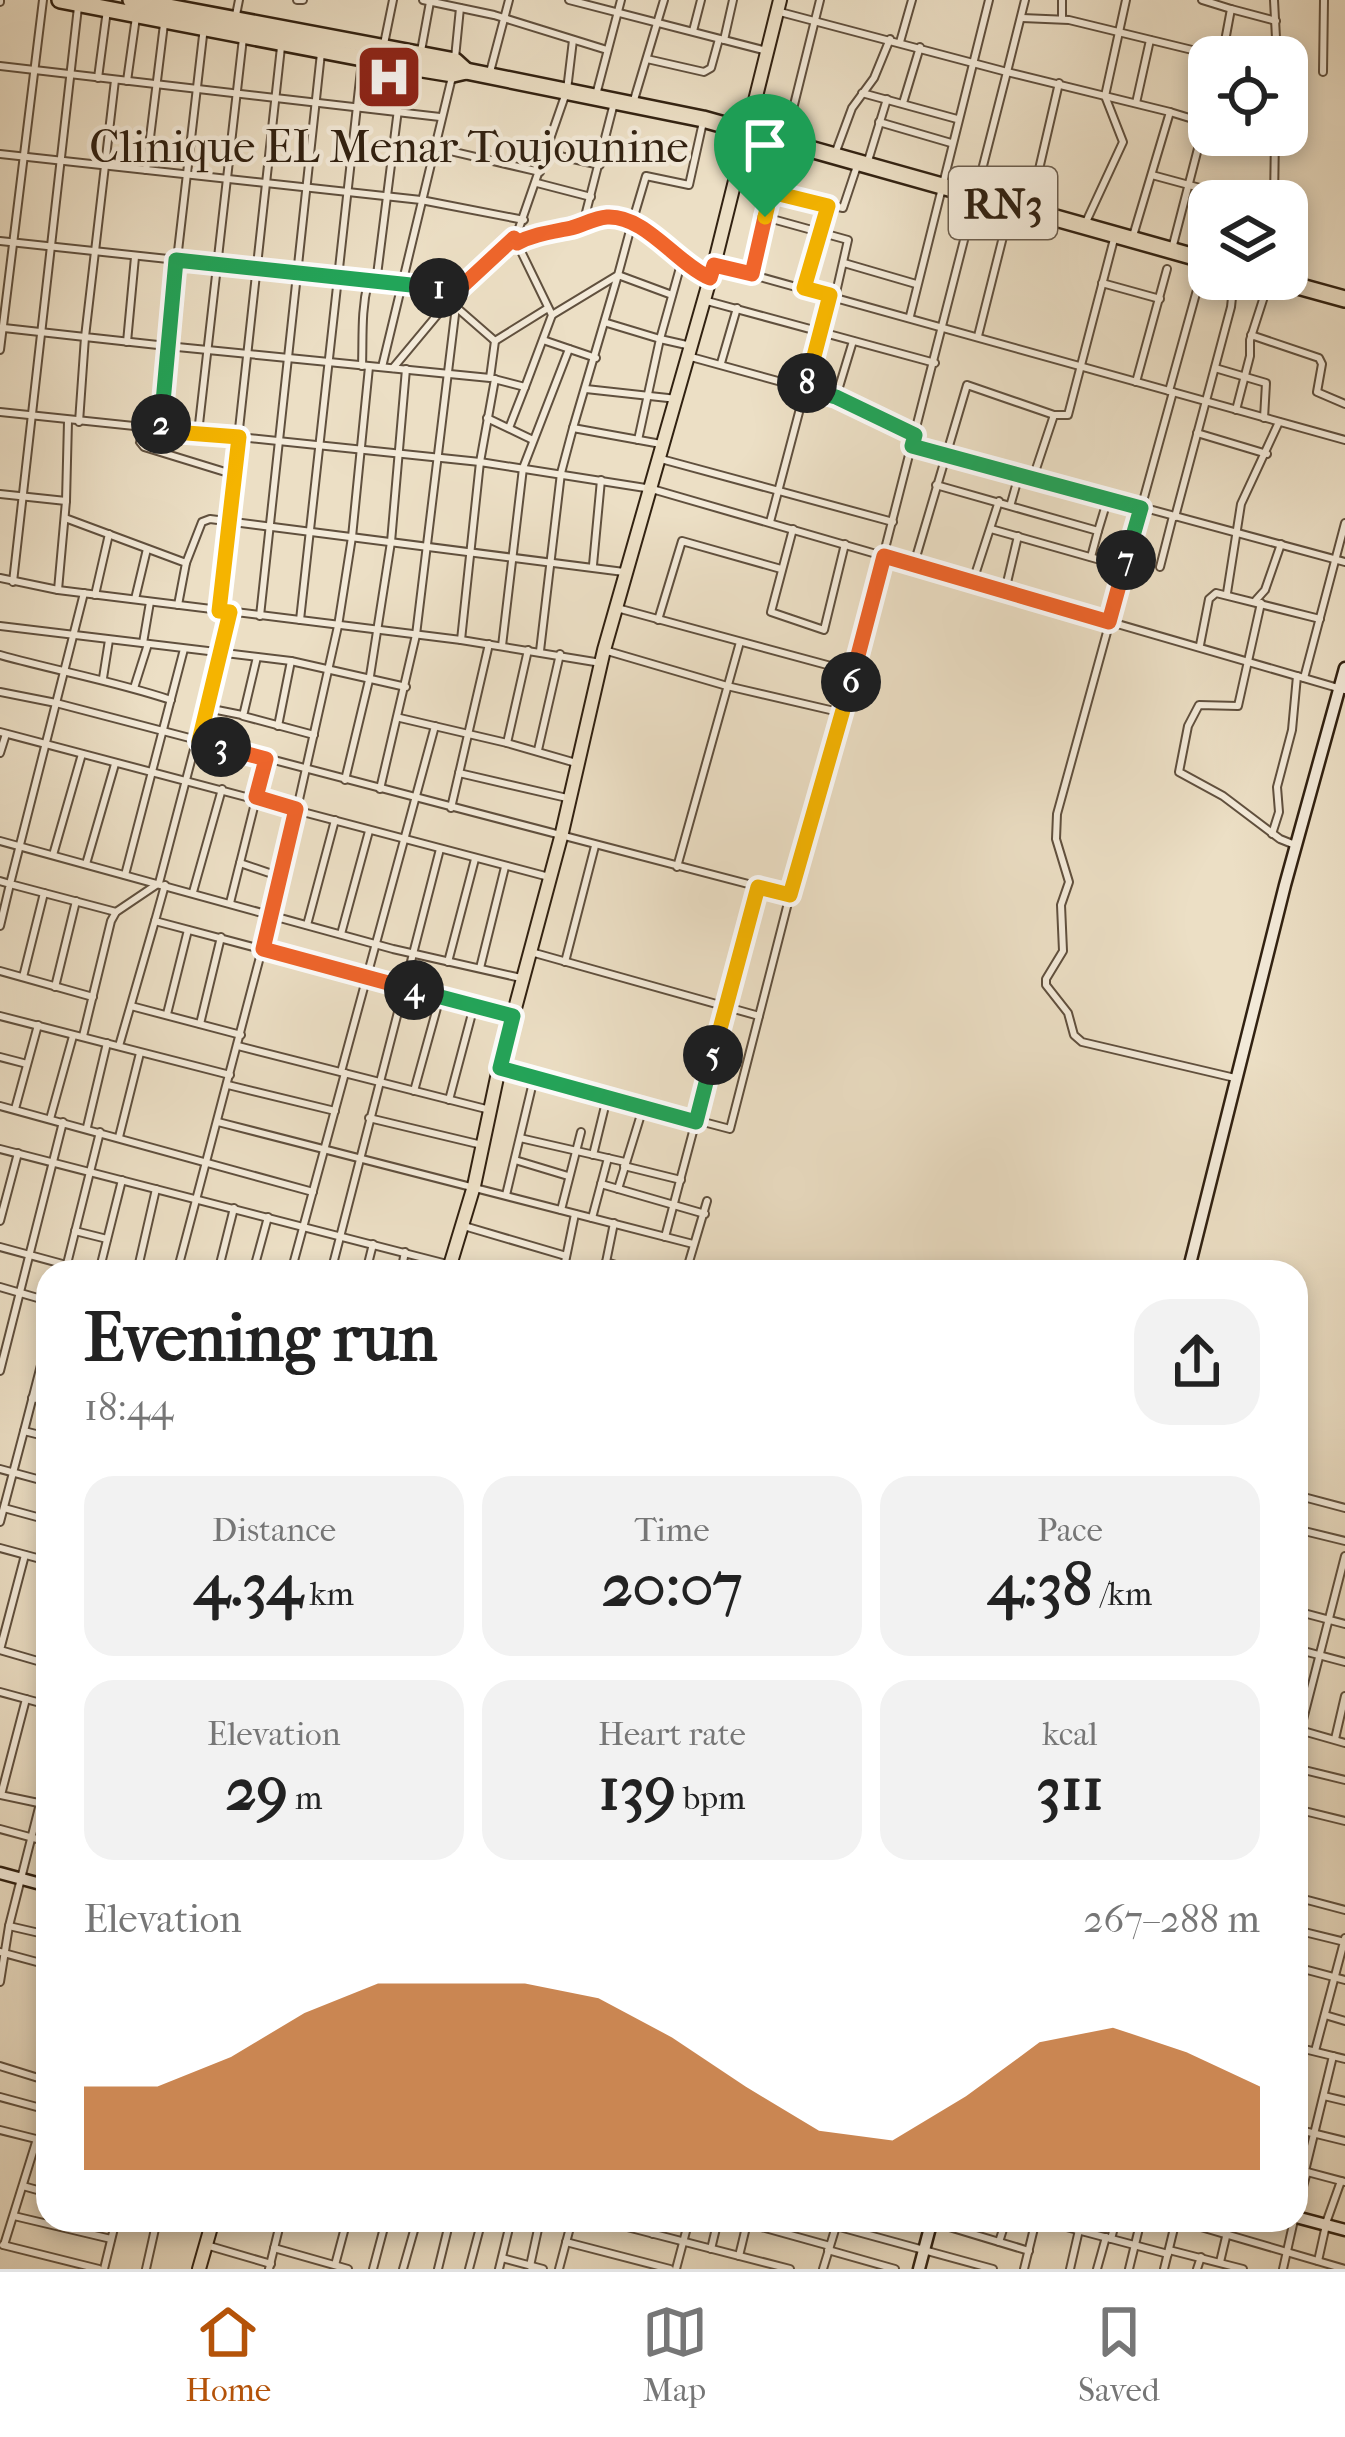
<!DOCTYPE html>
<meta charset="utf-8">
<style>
body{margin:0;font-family:"IM FELL French Canon",serif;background:#f2f2f2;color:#222;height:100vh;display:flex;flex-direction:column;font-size:45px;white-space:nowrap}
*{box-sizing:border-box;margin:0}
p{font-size:39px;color:#767676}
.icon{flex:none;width:66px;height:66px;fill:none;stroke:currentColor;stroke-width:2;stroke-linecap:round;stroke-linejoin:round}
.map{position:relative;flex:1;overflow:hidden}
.details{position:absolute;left:36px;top:1260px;width:1272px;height:972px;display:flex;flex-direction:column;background:#fff;border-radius:36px;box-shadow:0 6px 18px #0003}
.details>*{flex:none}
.fabs{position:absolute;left:1188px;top:36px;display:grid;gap:24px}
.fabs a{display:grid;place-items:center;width:120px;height:120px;border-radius:24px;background:#fff;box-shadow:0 6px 18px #0003;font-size:60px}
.pin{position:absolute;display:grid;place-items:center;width:102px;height:102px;color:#fff;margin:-123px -51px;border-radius:50% 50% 50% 0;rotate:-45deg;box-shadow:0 0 12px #0007}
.pin .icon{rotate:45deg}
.km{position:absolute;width:60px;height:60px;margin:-30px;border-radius:50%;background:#222;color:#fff;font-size:33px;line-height:60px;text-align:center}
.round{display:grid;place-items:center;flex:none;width:126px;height:126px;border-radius:36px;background:#f2f2f2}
.headline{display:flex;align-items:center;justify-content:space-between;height:204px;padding:0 48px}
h1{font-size:66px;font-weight:800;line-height:90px}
.metrics{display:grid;grid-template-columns:repeat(3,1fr);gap:18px;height:204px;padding:12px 48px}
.metrics div{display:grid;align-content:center;border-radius:30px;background:#f2f2f2;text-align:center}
.metrics b{font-size:60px;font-weight:800}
.metrics small{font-size:33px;font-weight:400}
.metrics p{font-size:33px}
.chart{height:336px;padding:24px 48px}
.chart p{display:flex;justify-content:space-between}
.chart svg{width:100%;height:216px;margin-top:12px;fill:#b45309;opacity:.7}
.tabs{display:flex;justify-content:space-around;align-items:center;height:168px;border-top:3px solid #e0e0e0;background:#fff;font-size:33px;color:#767676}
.tabs a{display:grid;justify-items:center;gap:6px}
.tabs .on{color:#b45309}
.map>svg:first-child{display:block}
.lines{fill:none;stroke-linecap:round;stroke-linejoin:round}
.street-casing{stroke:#60503e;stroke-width:10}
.secondary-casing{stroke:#312111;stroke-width:15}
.primary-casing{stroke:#312111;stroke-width:16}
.highway-casing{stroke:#312111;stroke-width:20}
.street{stroke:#f3ead9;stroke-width:6}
.secondary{stroke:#f3ead9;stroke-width:10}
.primary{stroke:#ecdfc5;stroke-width:12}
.highway{stroke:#ecdfc5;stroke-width:15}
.split-1-casing{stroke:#fff;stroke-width:24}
.split-2-casing{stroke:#fff;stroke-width:24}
.split-3-casing{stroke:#fff;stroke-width:24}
.split-4-casing{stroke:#fff;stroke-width:24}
.split-5-casing{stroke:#fff;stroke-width:24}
.split-6-casing{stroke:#fff;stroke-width:24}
.split-7-casing{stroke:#fff;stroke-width:24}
.split-8-casing{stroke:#fff;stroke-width:24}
.split-9-casing{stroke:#fff;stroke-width:24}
.split-1{stroke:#f0652b;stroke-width:15}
.split-2{stroke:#22a559;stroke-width:15}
.split-3{stroke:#f5b400;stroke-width:15}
.split-4{stroke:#f0652b;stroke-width:15}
.split-5{stroke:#22a559;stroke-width:15}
.split-6{stroke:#f5b400;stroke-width:15}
.split-7{stroke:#f0652b;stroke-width:15}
.split-8{stroke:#22a559;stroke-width:15}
.split-9{stroke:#f5b400;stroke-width:15}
.labels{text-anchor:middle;stroke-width:9;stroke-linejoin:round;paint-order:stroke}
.shield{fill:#f3ead9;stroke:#6b5d4d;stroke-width:3}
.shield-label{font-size:42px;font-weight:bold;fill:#312111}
.poi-label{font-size:45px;fill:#312111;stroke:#f3ead9}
</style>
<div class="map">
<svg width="1345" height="2269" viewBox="0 0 1345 2269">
<rect width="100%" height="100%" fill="#ecdfc5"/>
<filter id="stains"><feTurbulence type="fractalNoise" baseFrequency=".00167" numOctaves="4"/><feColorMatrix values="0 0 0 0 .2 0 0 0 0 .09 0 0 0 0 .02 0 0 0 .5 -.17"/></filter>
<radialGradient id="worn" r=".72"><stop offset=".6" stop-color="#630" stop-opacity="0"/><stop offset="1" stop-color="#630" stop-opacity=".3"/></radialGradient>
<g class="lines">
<defs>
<g id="street">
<path d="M297 0H303"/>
<path d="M423 0 494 15 607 50"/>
<path d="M569 0 767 51"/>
<path d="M1025 0 1007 72 1170 112 1133 236"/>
<path d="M1202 0 1231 9 1222 57"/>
<path d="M1274 0 1277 57"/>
<path d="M0 2V0"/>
<path d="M1231 9 1276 21"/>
<path d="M1022 18 1069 20 1221 57"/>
<path d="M1062 19V0"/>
<path d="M235 20 239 0"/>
<path d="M693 31 701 0"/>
<path d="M724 40 733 0"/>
<path d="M900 42 912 0"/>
<path d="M384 44 393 0"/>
<path d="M421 51 430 2"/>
<path d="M455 58 460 8"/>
<path d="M647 59 704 72 711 68 719 39"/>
<path d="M0 66 440 117"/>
<path d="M490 72 509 0"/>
<path d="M1323 72 1324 0"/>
<path d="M98 78 107 10"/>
<path d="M115 80 85 337 167 346 204 27"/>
<path d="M127 81 136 17"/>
<path d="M862 93 957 119"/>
<path d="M596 95 621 0"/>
<path d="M634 100 664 0"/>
<path d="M903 103 920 47"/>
<path d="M1136 103 1150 40"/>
<path d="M1170 112 1209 124"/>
<path d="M879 122 951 143"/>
<path d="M433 147 540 172"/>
<path d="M546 153 600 165"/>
<path d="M0 154 421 200 524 220"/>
<path d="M835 154 852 108 874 78 890 39"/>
<path d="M867 164 887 99"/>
<path d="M146 170 164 24"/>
<path d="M1152 175 1200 188 1274 191"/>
<path d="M537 183 591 197"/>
<path d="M771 192 843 208 857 166"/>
<path d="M1274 201 1275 135"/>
<path d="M1030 208 1059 83"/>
<path d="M765 217 848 240 835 297"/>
<path d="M1086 222 1123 142 1105 96 1126 0"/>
<path d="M583 224 614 103"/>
<path d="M0 241 458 290"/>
<path d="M517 243C541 229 606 212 632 223L646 176 689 185 703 122"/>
<path d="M1173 245 1209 106"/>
<path d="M844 263 916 284"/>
<path d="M717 265 1345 440"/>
<path d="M752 274 820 0"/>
<path d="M1294 282 1299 224"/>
<path d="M376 283 403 70"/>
<path d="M1102 283 1160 299"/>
<path d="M804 288 828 205"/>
<path d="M707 301 935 363"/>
<path d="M456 307 495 341 548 308"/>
<path d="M552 315 618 275 632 223C660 240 680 265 710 278"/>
<path d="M910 316 989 0"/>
<path d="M607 323 660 339 681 264"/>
<path d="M4 328 85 337 79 422"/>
<path d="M1251 335 1319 358 1322 364 1317 392 1345 404"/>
<path d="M978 336 1010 209"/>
<path d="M543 340 596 358"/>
<path d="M127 342 135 257"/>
<path d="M0 350 43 0"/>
<path d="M691 357 836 397 915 435"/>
<path d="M721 363 737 308"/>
<path d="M362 366C363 336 361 311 368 282"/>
<path d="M382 367 452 77"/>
<path d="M393 368 458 290 518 231 567 90 573 40"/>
<path d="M1215 368 1266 383 1264 418"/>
<path d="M494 379 525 387 552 315 516 241"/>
<path d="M1136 382 1167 269"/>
<path d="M586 389 677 399"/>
<path d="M1169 391 1205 261"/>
<path d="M1173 392 1057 814 1056 839 1069 882 1061 905 1063 951 1046 979V985L1068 1013 1074 1035 1082 1042 1235 1078"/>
<path d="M836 397 853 341"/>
<path d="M1236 410 1250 356V340L1269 281"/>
<path d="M0 412 480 462 495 379"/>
<path d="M487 418 533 440"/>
<path d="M509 428 525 387"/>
<path d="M573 428 618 275 672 295"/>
<path d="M146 430 140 442 144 447 235 475"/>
<path d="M161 431 167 346 490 378 495 341"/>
<path d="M198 433 243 38"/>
<path d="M1197 433 1267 454"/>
<path d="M638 440 660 339 691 346"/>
<path d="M912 445 1345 562"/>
<path d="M661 459 893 522"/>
<path d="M1033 478 1054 415"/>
<path d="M936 485 1098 531 1091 557"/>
<path d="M0 494 66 501 58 590"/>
<path d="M66 501 68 421"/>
<path d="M1011 503 1019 475"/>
<path d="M1175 517 1231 307 1234 279"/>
<path d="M65 518 186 563 178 605"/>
<path d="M770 522 830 295"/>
<path d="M793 529 771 612 824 630 845 544"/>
<path d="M991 529 1125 567"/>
<path d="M1098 531 1108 498"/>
<path d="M186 563 202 522 210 519 624 572"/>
<path d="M914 564 967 385 1054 415H1068L1114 239"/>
<path d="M593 565 601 480"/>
<path d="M1160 567 1173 516"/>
<path d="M0 578 58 590 461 640 601 663"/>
<path d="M973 581 999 501"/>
<path d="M13 582 78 7"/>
<path d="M1005 591 1018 536"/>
<path d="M84 593 10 884 116 912"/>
<path d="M1227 593 1241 504 1279 422"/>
<path d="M95 595 109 534"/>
<path d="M135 599 147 549"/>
<path d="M1256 600 1265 590 1281 544"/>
<path d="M1261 603 1238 706 1199 705 1188 726 1179 772 1223 796 1280 839 1295 845"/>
<path d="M617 608 853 672"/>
<path d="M219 611 281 47"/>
<path d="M260 616 321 53"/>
<path d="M300 620 362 61"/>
<path d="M658 620 682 541 781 569"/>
<path d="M0 626 291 661 406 687"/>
<path d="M461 640 480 462 652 489 1345 690"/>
<path d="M143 643 150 602"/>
<path d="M1200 645 1209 599 1216 593 1320 619"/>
<path d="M502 646 523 468 569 349"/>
<path d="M528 650 507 743 576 763"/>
<path d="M604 650 727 686 843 713 1007 72 780 12"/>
<path d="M540 651 561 473 573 428 661 444"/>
<path d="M0 655C57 671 114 681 171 700"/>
<path d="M257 657 243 716 314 735"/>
<path d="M103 678 109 640"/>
<path d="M1304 678 1345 523"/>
<path d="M134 688 148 644"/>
<path d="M0 692 56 703 790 895 843 713"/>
<path d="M207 708 242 715"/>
<path d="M400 718 507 743"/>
<path d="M278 726 291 661"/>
<path d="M0 732 549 877"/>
<path d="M538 750 560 654"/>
<path d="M0 753 6 734"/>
<path d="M459 773 567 798"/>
<path d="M345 780 370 676 391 542 406 369"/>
<path d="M380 789 416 635 458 290"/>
<path d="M451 808 489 644"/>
<path d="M1272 834 1279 812 1277 787 1292 730 1297 676"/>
<path d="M0 841 393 949 521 978"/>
<path d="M53 855 82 754"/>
<path d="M240 863 281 877"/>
<path d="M86 864 115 764"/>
<path d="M677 867 740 642"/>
<path d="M125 875 184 649"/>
<path d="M0 881 10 884 0 926"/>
<path d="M165 885 155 921 510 1015"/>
<path d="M193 892 222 789"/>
<path d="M230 903 266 759"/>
<path d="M307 925 335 820"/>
<path d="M341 934 369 831"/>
<path d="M531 952 759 1016 790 895"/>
<path d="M448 962 475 859"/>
<path d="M565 962 595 846"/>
<path d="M480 968 505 867"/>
<path d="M0 971 93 997"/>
<path d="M23 977 44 893"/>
<path d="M55 987 76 901"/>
<path d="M131 1006 241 1035"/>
<path d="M167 1014 188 930"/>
<path d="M0 1016 230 1075"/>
<path d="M200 1024 221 937"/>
<path d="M83 1036 111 921 116 912 159 883 230 612"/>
<path d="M119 1046 155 921"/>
<path d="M238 1046 490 1110"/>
<path d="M0 1057 27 1064"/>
<path d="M499 1068 730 1129 759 1016"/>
<path d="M341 1072 435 726"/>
<path d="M228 1085 335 1111"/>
<path d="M414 1091 440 997"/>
<path d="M449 1100 474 1006"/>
<path d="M0 1106 313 1192"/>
<path d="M15 1109 38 1025"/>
<path d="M369 1118 482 1145"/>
<path d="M50 1119 73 1036"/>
<path d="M218 1122 693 1244"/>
<path d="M87 1127 107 1043"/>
<path d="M119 1137 140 1053"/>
<path d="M520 1138 625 1162"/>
<path d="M0 1149 478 1272"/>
<path d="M593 1155 607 1098"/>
<path d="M515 1160 568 1176"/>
<path d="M624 1166 681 1180"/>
<path d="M601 1184 705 1214"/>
<path d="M618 1189 643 1108"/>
<path d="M506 1195 534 1078"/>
<path d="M561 1210 581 1132"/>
<path d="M592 1218 608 1158"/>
<path d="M0 1221 18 1153"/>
<path d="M464 1226 566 1256"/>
<path d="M75 1231 107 1239"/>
<path d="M665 1237 758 887"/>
<path d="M0 1247 92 1272"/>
<path d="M606 1262 639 1272"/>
<path d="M65 1272 100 1132"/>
<path d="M99 1272 122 1180"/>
<path d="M137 1272 156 1189"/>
<path d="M177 1272 285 862 338 626 352 537 369 367"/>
<path d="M218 1272 234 1208"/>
<path d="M253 1272 268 1217"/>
<path d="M291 1272 345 1073"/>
<path d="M331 1272 440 849"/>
<path d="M366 1272 373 1244"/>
<path d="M401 1272 405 1252"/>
<path d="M563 1272 575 1214"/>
<path d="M604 1272 614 1223"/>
<path d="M686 1272 707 1201"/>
<path d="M0 1287 48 1301"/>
<path d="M48 1338 24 1431 48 1437"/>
<path d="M0 1371 63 1122"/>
<path d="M32 1398 48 1401"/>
<path d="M0 1469 48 1482"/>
<path d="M1296 1495 1345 1508"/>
<path d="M4 1508 48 1520"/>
<path d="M0 1522 24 1431"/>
<path d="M1296 1529 1345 1541"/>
<path d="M0 1548 48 1561"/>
<path d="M25 1555 0 1650 48 1664"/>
<path d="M1296 1611 1345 1624"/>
<path d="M1296 1649 1345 1662"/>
<path d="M0 1692 48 1705"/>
<path d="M1296 1729 1345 1743"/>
<path d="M1335 1739 1345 1696"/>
<path d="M1296 1747 1345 1556"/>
<path d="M1296 1768 1345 1780"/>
<path d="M0 1795 48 1805"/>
<path d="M1 1795 26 1699"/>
<path d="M1296 1809 1345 1821"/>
<path d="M0 1829 48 1842"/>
<path d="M1296 1897 1345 1910"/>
<path d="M9 1926 48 1935"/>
<path d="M1296 1930 1345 1942"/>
<path d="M0 1952 48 1965"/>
<path d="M1296 1967 1345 1980"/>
<path d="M0 1982 9 1926 48 1772"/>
<path d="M1325 2015 1345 2021"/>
<path d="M1296 2047 1345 2059"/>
<path d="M1315 2051 1345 1938"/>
<path d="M1296 2062 1299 2047"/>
<path d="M0 2066 48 2081"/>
<path d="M1324 2096 1345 2101"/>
<path d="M0 2097 48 2110"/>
<path d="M1296 2129 1345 2141"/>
<path d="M0 2130 48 2142"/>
<path d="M1296 2169 1345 2182"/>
<path d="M1305 2171 1333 2056"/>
<path d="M23 2186 48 2193"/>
<path d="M1296 2212 1307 2172"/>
<path d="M14 2216 111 2239"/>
<path d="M427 2220 449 2226"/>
<path d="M600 2220 790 2269"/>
<path d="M926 2220 1029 2251"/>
<path d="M1040 2220 1168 2254"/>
<path d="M1177 2220 1345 2269"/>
<path d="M747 2223 830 2246"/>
<path d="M1326 2223 1341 2181"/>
<path d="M836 2226 993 2269"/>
<path d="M1086 2232 1089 2220"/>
<path d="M653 2234 657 2220"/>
<path d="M1111 2239 1116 2220"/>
<path d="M566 2242 670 2269"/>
<path d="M999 2242 1006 2220"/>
<path d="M3 2245 99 2269"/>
<path d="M4 2245 37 2139"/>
<path d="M206 2245 271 2264"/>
<path d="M274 2248 348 2269"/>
<path d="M711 2249 718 2220"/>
<path d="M828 2250 895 2269"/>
<path d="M1169 2250 1243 2269"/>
<path d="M739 2256 747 2223"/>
<path d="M502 2258 543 2269"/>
<path d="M1318 2261 1326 2225"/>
<path d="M1220 2262 1230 2220"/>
<path d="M335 2265 347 2220"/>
<path d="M530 2266 540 2220"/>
<path d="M104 2269 116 2220"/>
<path d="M146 2269 157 2220"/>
<path d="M269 2269 281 2220"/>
<path d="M373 2269 386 2220"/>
<path d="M403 2269 417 2220"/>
<path d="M438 2269 450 2220"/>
<path d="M469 2269 482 2220"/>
<path d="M499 2269 511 2220"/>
<path d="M559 2269 572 2220"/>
<path d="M676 2269 689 2220"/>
<path d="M823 2269 838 2220"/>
<path d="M1024 2269 1036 2220"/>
<path d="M1070 2269 1079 2230"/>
<path d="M1097 2269 1106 2237"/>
<path d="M1129 2269 1141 2220"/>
<path d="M1164 2269 1176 2220"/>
<path d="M1197 2269 1201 2257"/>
<path d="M1283 2269 1294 2220"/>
</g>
<g id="secondary">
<path d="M1188 1272 1285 885 1345 668"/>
<path d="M0 1873 48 1886"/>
<path d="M1296 2217 1345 2230"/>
<path d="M919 2269 932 2220"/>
</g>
<g id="primary">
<path d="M448 1272 474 1186 499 1068 561 837 604 650 714 265 780 0"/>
<path d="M199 2269 213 2220"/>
</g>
<g id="highway">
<path d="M60 0 404 66 453 74 466 71 703 119 1209 261"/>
<path d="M131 0 455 61 466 71"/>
<path d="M1272 279 1345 299"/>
</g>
</defs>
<use href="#street" class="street-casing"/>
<use href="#secondary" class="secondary-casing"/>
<use href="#primary" class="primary-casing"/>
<use href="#highway" class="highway-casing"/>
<use href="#street" class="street"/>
<use href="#secondary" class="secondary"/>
<use href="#primary" class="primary"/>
<use href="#highway" class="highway"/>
</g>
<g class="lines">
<defs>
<path id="split-1" d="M439 288 458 290 514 238 517 243C534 234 552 232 571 228 583 225 594 218 607 217 645 215 676 263 710 278L714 265 752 274 765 217"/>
<path id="split-2" d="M161 424 176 260 439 288"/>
<path id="split-3" d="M161 424V431L239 437 219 611 230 612 199 741 221 747"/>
<path id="split-4" d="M221 747 266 759 256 797 296 809 263 949 414 990"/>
<path id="split-5" d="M414 990 513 1016 500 1068 696 1122 713 1055"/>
<path id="split-6" d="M713 1055 758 887 790 895 851 682"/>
<path id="split-7" d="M851 682 884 556 1109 622 1126 560"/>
<path id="split-8" d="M807 383 805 389 836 397 915 435 912 446 1141 508 1126 560"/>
<path id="split-9" d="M765 217 771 192 828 206 804 288 830 295 807 383"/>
</defs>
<use href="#split-1" class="split-1-casing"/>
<use href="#split-2" class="split-2-casing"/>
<use href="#split-3" class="split-3-casing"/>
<use href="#split-4" class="split-4-casing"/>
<use href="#split-5" class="split-5-casing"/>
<use href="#split-6" class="split-6-casing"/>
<use href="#split-7" class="split-7-casing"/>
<use href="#split-8" class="split-8-casing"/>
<use href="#split-9" class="split-9-casing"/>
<use href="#split-1" class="split-1"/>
<use href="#split-2" class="split-2"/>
<use href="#split-3" class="split-3"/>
<use href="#split-4" class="split-4"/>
<use href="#split-5" class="split-5"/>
<use href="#split-6" class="split-6"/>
<use href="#split-7" class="split-7"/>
<use href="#split-8" class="split-8"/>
<use href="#split-9" class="split-9"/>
</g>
<defs>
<symbol id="hospital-square" viewBox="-11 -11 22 22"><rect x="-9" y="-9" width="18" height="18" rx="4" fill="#8f2418" stroke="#f3ead9"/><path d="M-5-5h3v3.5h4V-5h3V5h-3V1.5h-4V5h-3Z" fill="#fff"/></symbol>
</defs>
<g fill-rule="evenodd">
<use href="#hospital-square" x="351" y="39" width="76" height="76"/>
</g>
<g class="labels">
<rect class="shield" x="949" y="167" width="108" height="72" rx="9"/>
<g class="shield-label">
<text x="1003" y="218">RN3</text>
</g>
<g class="poi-label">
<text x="389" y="162">Clinique EL Menar Toujounine</text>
</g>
</g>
<rect width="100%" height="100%" filter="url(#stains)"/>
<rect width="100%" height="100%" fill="url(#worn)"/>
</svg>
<div class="fabs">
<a><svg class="icon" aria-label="locate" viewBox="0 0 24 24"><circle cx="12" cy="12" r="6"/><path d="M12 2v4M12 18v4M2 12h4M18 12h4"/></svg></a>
<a><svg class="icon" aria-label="layers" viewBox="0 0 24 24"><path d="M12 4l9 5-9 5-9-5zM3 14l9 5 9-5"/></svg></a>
</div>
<div class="pin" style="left:765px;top:217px;background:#1e9e55"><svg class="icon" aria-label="arrive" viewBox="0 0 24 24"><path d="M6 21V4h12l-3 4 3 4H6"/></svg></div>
<b class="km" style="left:439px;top:288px">1</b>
<b class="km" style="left:161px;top:424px">2</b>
<b class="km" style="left:221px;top:747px">3</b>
<b class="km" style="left:414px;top:990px">4</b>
<b class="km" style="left:713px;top:1055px">5</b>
<b class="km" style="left:851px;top:682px">6</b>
<b class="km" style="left:1126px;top:560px">7</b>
<b class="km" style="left:807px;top:383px">8</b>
<section class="details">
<div class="headline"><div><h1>Evening run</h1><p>18:44</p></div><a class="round"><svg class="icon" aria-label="share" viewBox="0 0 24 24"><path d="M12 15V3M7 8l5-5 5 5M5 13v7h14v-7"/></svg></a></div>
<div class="metrics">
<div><p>Distance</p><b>4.34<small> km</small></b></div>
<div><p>Time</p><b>20:07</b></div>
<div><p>Pace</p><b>4:38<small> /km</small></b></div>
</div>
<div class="metrics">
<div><p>Elevation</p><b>29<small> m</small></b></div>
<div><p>Heart rate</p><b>139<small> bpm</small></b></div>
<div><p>kcal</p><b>311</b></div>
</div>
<div class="chart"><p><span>Elevation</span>267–288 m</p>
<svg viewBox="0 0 160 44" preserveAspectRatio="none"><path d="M0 44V27L10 27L20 21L30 12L40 6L50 6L60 6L70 9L80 17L90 27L100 36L110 38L120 29L130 18L140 15L150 20L160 27V44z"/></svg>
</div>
</section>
</div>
<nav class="tabs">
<a class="on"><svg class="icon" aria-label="home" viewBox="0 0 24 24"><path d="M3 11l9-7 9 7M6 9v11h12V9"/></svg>Home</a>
<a><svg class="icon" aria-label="map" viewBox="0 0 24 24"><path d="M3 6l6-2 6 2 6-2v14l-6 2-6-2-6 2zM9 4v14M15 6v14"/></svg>Map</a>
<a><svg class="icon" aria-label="saved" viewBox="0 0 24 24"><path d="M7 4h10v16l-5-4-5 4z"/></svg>Saved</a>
</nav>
